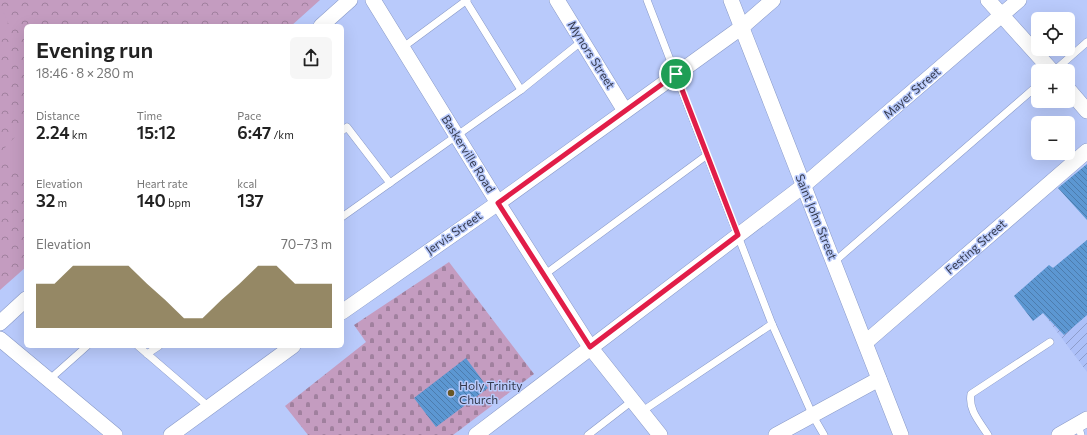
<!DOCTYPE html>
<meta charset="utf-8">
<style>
body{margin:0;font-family:Commissioner,sans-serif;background:#f6f6f6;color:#222;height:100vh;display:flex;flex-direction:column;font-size:15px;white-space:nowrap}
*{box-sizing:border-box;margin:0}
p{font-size:13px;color:#767676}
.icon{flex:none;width:22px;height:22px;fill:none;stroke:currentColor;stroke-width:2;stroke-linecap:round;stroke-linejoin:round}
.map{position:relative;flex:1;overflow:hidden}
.sheet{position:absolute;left:24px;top:24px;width:320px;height:324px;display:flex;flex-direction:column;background:#fff;border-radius:6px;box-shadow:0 4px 16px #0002}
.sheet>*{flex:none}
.buttons{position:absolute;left:1031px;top:12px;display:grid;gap:8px}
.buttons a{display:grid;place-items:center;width:44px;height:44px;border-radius:6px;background:#fff;box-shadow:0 4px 16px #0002;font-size:20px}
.pin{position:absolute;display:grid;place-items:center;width:34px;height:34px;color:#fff;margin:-17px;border:2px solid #fff;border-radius:50%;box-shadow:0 1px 4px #0007}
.round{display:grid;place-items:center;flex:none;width:42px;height:42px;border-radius:6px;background:#f6f6f6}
.headline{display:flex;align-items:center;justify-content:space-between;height:68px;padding:0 12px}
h1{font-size:22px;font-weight:600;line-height:30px}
.metrics{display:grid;grid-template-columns:repeat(3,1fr);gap:6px;height:68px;padding:4px 12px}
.metrics div{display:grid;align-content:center}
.metrics b{font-size:17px;font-weight:600}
.metrics small{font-size:11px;font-weight:400}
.metrics p{font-size:11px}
.chart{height:112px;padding:8px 12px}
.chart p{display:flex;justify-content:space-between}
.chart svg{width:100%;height:72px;margin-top:4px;fill:#695725;opacity:.7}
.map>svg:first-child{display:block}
.industrial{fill:url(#industrial-furrows)}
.forest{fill:url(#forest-crowns)}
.cemetery{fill:url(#cemetery-stones)}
.pitch{fill:#c49cc0}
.building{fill:url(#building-back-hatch)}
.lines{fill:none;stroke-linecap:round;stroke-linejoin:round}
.lane-casing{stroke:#899ac8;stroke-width:8}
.street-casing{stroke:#899ac8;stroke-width:16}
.lane{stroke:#fff;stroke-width:7}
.street{stroke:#fff;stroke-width:15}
.route-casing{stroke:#fff;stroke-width:8}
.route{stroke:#e11d48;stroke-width:5}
.poi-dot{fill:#695725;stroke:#b9cafb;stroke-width:1.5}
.labels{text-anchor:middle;stroke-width:3;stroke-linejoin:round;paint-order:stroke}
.street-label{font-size:12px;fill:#343a4e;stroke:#b9cafb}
.poi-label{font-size:12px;fill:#343a4e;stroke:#b9cafb;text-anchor:start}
</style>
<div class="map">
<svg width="1087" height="435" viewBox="0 0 1087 435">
<defs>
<pattern id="industrial-furrows" width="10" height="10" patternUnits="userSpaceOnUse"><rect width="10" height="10" fill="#adc0f8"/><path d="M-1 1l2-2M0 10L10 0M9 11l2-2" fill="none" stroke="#8e9dcb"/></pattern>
<pattern id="forest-crowns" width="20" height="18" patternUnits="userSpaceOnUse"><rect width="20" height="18" fill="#c49cc0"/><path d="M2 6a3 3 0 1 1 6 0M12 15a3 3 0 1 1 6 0" fill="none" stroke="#a0809e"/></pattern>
<pattern id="cemetery-stones" width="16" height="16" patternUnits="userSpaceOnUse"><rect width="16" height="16" fill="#c49cc0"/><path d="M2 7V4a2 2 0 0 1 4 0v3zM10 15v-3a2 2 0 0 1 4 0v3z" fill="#a0809e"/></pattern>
<pattern id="building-back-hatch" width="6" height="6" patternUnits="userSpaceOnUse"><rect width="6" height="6" fill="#5c97d2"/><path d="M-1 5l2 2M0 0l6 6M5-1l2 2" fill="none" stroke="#4d7cad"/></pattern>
</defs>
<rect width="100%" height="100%" fill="#b9cafb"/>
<path class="industrial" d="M1087 240V372L1043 313 1033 321 1014 296 1049 265 1053 268Z"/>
<path class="forest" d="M0 0H320L291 26H26V267L0 290Z"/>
<path class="cemetery" d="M449 262 534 374 453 435H308L285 406 366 342 354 325Z"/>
<g class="pitch">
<path d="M0 5 8 22 0 46Z"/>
<path d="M26 125V182L0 157V153Z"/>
</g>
<g class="building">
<path d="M1087 164V220L1058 188Z"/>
<path d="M1087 240V315L1064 335 1043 313 1033 321 1014 296 1049 265 1053 268Z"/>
<path d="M466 358 488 388 436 427 414 398Z"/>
</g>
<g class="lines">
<defs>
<g id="lane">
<path d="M647 0 772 324 813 416 824 435"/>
<path d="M466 1 521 90"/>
<path d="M402 48 467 0"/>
<path d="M1054 71 1087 42"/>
<path d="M342 131 347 127 390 183"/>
<path d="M342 217 521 90 582 41"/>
<path d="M834 262 1038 85"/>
<path d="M544 275 707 155"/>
<path d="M138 346 209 407"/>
<path d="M147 354 159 346"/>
<path d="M50 379 87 346"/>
<path d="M641 412 772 324"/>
<path d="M1078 424 1081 435"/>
<path d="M588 435 632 401"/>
<path d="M988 435C980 422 968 410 971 394L1050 342"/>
</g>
<g id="street">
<path d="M373 0 498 203 590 347 660 435"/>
<path d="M557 0 625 111"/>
<path d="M731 0 901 435"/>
<path d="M988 0 1052 71"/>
<path d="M321 26 350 0"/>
<path d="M1068 89 1087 111"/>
<path d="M342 312 498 203 742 27 773 0"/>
<path d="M0 323 26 299"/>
<path d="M0 339 115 435"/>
<path d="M866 342 1087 151"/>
<path d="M171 435 293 346"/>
<path d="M476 435 803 186 1019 0"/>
<path d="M776 435 879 379"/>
<path d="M1059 435 1087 419"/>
</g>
</defs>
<use href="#lane" class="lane-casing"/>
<use href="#street" class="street-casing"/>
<use href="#lane" class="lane"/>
<use href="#street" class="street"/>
</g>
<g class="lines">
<defs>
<path id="route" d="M676 74 738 235 590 347 498 203Z"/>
</defs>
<use href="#route" class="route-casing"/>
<use href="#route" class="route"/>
</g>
<circle class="poi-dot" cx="451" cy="393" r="4"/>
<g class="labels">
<g class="street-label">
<text transform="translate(591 55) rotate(58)" y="4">Mynors Street</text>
<text transform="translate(912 93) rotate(-41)" y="4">Mayer Street</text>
<text transform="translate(468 154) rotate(58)" y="4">Baskerville Road</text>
<text transform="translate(816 217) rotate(68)" y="4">Saint John Street</text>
<text transform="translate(454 233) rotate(-35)" y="4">Jervis Street</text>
<text transform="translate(976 247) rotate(-41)" y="4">Festing Street</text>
</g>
<g class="poi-label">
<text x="459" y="390">Holy Trinity<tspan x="459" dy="14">Church</tspan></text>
</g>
</g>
</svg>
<div class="buttons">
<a><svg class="icon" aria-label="locate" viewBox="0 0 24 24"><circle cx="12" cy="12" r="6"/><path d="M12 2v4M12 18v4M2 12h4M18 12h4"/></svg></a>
<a>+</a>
<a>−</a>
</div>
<div class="pin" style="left:676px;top:74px;background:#1e9e55"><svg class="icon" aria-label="arrive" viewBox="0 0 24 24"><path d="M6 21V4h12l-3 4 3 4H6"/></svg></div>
<section class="sheet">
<div class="headline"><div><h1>Evening run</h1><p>18:46 · 8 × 280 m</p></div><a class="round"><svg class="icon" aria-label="share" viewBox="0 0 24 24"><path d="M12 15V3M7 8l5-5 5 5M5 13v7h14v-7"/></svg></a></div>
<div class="metrics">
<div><p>Distance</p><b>2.24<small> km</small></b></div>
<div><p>Time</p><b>15:12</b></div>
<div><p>Pace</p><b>6:47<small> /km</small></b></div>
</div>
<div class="metrics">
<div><p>Elevation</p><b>32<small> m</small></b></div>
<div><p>Heart rate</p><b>140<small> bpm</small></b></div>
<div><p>kcal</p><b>137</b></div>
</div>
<div class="chart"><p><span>Elevation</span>70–73 m</p>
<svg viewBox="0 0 160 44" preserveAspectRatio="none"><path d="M0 44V17L10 17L20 6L30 6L40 6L50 6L60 17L70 27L80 38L90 38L100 27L110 17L120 6L130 6L140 17L150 17L160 17V44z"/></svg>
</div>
</section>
</div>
